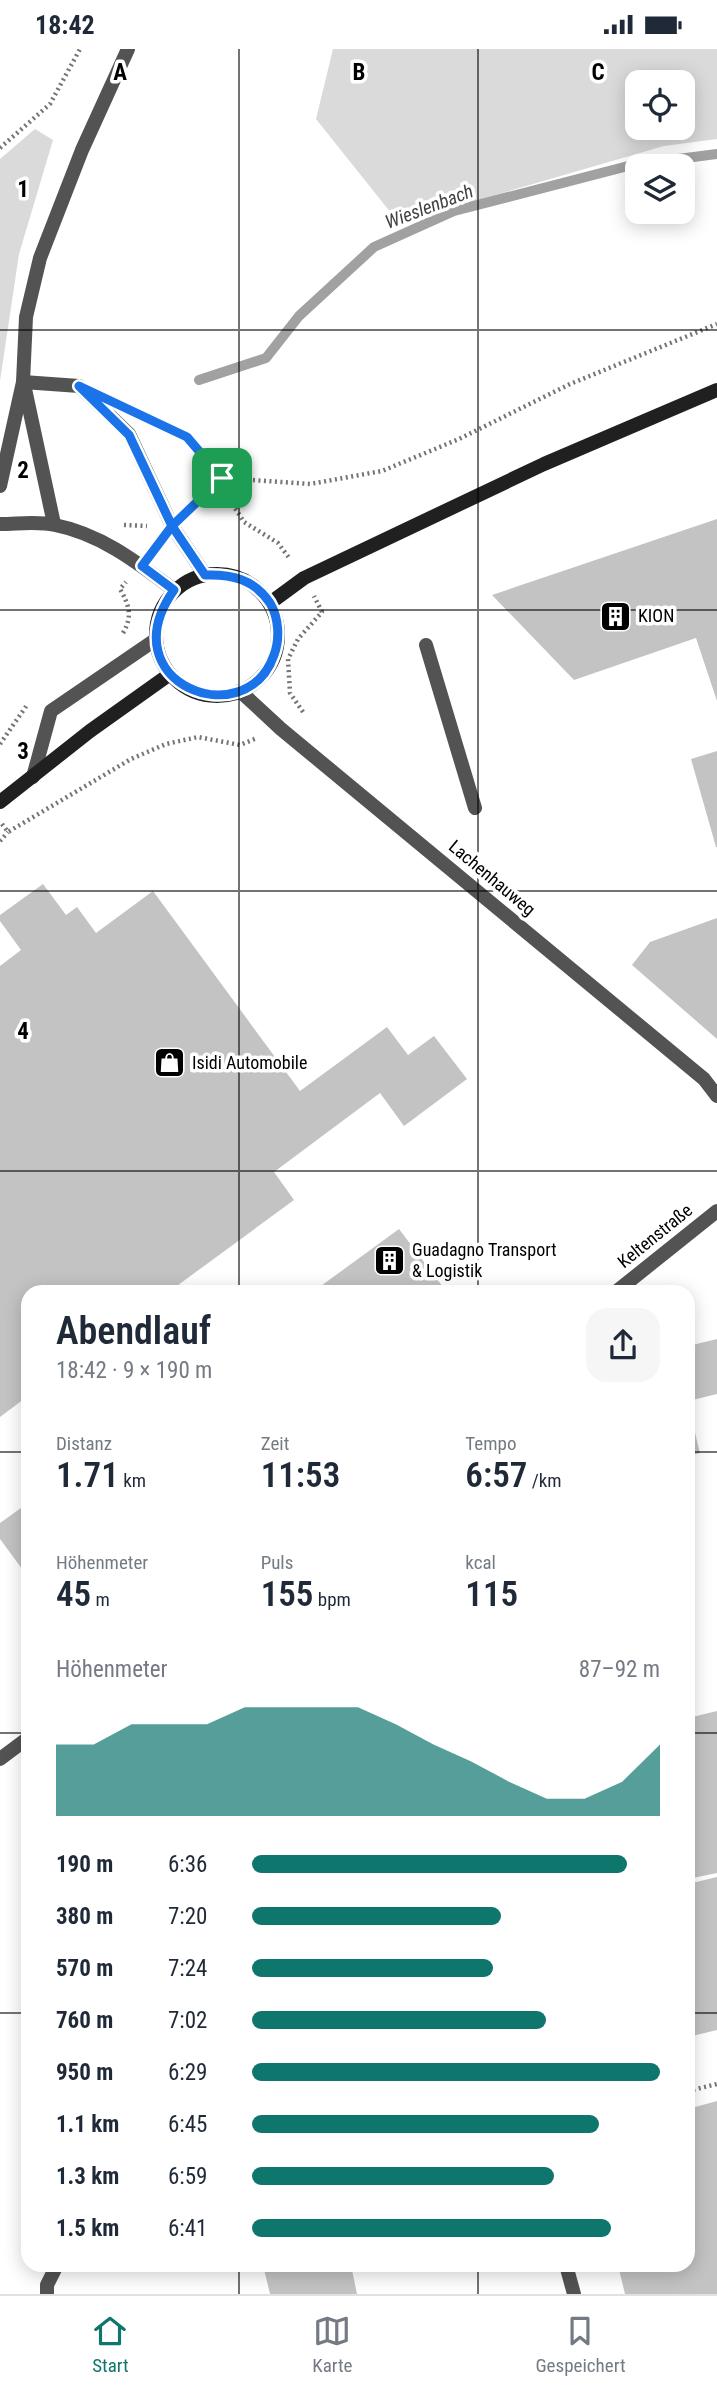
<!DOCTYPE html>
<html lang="de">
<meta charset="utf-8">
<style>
body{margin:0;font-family:"Roboto Condensed",sans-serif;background:#f6f6f7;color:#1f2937;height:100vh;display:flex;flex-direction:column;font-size:26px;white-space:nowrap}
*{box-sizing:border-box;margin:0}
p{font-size:23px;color:#747a83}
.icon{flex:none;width:38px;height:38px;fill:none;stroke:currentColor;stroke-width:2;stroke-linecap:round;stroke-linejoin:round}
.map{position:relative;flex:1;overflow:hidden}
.side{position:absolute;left:21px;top:1236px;width:674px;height:987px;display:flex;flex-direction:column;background:#fff;border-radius:21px;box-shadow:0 4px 18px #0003}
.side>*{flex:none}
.controls{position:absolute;left:625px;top:21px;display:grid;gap:14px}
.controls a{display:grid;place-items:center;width:70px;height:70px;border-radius:14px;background:#fff;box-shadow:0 4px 18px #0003;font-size:35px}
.pin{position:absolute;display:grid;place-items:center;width:60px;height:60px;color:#fff;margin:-30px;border-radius:14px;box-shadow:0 4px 10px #0006}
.round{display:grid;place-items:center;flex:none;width:74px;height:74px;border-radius:21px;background:#f6f6f7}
.overview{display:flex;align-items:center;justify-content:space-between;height:119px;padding:0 35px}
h1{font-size:38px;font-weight:600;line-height:52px}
.metrics{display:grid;grid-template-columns:repeat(3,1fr);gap:10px;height:119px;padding:7px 35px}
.metrics div{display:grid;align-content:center}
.metrics b{font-size:35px;font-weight:600}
.metrics small{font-size:19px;font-weight:400}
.metrics p{font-size:19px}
.chart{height:196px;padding:14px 35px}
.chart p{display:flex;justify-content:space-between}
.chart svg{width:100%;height:126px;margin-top:7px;fill:#0f766e;opacity:.7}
ul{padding:0 35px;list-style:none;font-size:23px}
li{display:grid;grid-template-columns:112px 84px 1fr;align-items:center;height:52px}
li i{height:18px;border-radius:9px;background:#0f766e}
.status{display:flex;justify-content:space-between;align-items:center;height:49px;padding:0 35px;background:#fff;direction:ltr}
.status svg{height:19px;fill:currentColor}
.tab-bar{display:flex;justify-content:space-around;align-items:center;height:98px;border-top:2px solid #e0e1e3;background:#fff;font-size:19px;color:#747a83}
.tab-bar a{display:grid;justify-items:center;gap:4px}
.tab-bar .current{color:#0f766e}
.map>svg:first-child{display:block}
.green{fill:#dadada;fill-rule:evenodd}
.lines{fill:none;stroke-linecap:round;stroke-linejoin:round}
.stream{stroke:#a1a1a1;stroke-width:10}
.building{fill:#c3c3c3}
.path{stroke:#757575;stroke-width:4.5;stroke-dasharray:2 3.5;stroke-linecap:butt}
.lane{stroke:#535353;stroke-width:14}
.street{stroke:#535353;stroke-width:14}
.secondary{stroke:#202020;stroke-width:14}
.route-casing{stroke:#fff;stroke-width:14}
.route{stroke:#1a73e8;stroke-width:9}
.grid{fill:none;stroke:#000;stroke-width:2;stroke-opacity:0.55}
.labels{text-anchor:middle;stroke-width:7;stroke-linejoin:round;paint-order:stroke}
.poi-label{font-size:18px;fill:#000;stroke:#fff;text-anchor:start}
.street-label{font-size:18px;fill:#000;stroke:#fff}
.water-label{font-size:19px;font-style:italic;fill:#424242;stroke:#fff}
.grid-label{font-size:23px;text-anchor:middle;font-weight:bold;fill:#000;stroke:#fff;stroke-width:7;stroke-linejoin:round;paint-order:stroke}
</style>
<div class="status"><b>18:42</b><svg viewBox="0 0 49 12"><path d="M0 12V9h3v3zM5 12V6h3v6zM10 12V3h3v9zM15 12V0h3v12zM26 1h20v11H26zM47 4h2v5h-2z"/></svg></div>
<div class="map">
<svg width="717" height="2245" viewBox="0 0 717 2245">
<rect width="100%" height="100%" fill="#fff"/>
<g class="green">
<path d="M333 0H717V90L664 97 399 174 316 70ZM637 33H682V79H637Z"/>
<path d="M35 80 53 91 19 205 0 332V110Z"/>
</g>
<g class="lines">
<path class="stream" d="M199 331 266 309 299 267 374 198 454 162 632 116 717 105"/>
</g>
<g class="building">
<path d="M717 470V652L696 589 574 631 492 546Z"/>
<path d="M717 702V798H716L691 710Z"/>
<path d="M43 835 66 866 77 858 96 884 153 842 300 1042 387 978 408 1006 434 987 467 1030 404 1077 380 1044 274 1123 294 1151 170 1242H28V1347L0 1368V917L21 901 0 872V866Z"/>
<path d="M717 869V990L632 916 650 893Z"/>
<path d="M399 1180 446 1242H314Z"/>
<path d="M717 1290V1345L688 1352V1297Z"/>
<path d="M688 1355 700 1404 688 1407Z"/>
<path d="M28 1454V1528L0 1490V1474Z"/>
<path d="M717 1662V1824L688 1830V1669Z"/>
<path d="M717 1828V1981L688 1988V1835Z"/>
<path d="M717 2052V2245H625L618 2216H688V2196L692 2195 688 2179V2060Z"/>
<path d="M263 2216H351L357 2245H270Z"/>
</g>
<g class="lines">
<g class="path">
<path d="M0 99 50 55 80 0"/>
<path d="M147 368 187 388 222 429 231 453 244 473 278 494 290 510"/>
<path d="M189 461 222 429 310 435 382 422 459 390 570 335 717 275"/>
<path d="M124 476 147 477"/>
<path d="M123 584C133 567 129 556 120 540L126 533"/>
<path d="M303 663 290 644 288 610 298 590 322 563 314 547"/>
<path d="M0 695 27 656"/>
<path d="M2 775 8 783 131 710 166 695 198 688 240 696 257 689"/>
<path d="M0 792 8 783"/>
<path d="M688 2042 717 2035"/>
</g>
<g class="lane">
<path d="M23 333 79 337 129 385 172 477 205 526"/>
<path d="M426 596 475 759"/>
<path d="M33 728 51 662 155 591"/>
</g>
<g class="street">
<path d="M25 340 54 475"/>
<path d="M0 437 23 333 26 268 40 209 82 101 128 0"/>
<path d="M0 475C18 475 38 472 55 476 101 485 138 514 174 541"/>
<path d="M240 642 281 680 704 1030 717 1047"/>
<path d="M617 1242 717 1162"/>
<path d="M0 1710 28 1689"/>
<path d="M566 2216 574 2245"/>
<path d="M47 2245V2236L57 2216"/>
</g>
<g class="secondary">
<circle cx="217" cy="586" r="61"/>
<path d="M270 554 304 529 544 415 717 341"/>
<path d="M0 753 90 682 170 625"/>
</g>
</g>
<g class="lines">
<defs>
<path id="route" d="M222 429 187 388 79 337 129 386 172 477 142 517 174 541C108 634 246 687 274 606 280 590 279 569 270 554 254 530 231 525 205 526L172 477 222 429"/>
</defs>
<use href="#route" class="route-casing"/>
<use href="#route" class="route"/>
</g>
<path class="grid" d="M239 0V1242M478 0V1242M0 281H717M0 561H717M0 842H717M0 1122H717M0 1403H28M688 1403H717M0 1684H28M688 1684H717M0 1964H28M688 1964H717M239 2216V2245M478 2216V2245"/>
<defs>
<symbol id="building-square" viewBox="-11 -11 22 22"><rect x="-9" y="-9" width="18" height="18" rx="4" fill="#000" stroke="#fff"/><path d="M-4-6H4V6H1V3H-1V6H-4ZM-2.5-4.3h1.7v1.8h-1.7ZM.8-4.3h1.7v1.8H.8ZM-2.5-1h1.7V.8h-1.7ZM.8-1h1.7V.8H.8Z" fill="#fff"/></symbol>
<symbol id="shop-square" viewBox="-11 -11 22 22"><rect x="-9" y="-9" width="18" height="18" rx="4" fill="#000" stroke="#fff"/><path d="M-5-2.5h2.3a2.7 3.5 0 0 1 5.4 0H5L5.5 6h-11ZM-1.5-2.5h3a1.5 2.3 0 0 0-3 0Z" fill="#fff"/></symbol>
</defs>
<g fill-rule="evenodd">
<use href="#building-square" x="598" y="550" width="35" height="35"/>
<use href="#shop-square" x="152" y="996" width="35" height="35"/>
<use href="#building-square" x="372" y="1194" width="35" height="35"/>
</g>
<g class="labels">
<g class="poi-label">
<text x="638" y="573">KION</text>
<text x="192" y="1020">Isidi Automobile</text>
<text x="412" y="1207">Guadagno Transport<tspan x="412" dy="21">&amp; Logistik</tspan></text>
</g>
<g class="street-label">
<text transform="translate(492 829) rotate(40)" y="6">Lachenhauweg</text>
<text transform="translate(655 1187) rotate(-39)" y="6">Keltenstraße</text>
</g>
<g class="water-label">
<text transform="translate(429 157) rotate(-21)" y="7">Wieslenbach</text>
</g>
</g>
<g class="grid-label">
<text x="120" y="31">A</text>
<text x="359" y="31">B</text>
<text x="598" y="31">C</text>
<text x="23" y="148">1</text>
<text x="23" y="429">2</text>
<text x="23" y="710">3</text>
<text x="23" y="990">4</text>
</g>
</svg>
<div class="controls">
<a><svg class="icon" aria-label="locate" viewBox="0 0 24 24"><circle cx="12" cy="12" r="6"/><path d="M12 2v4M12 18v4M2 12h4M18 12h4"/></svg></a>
<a><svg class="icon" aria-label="layers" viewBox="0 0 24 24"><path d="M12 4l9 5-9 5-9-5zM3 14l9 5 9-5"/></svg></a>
</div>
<div class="pin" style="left:222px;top:429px;background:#1e9e55"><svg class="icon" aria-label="arrive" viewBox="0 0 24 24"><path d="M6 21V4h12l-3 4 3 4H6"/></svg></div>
<section class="side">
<div class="overview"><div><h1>Abendlauf</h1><p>18:42 · 9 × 190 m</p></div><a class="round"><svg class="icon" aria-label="share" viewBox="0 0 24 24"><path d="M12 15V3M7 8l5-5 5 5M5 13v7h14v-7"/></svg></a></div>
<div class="metrics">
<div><p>Distanz</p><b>1.71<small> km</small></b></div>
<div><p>Zeit</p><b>11:53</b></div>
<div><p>Tempo</p><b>6:57<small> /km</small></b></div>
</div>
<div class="metrics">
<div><p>Höhenmeter</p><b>45<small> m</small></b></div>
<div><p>Puls</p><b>155<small> bpm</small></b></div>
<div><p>kcal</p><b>115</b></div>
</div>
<div class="chart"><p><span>Höhenmeter</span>87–92 m</p>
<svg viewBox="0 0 160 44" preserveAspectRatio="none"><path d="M0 44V19L10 19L20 12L30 12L40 12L50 6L60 6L70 6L80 6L90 12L100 19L110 25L120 32L130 38L140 38L150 32L160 19V44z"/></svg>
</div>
<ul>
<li><b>190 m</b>6:36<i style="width:92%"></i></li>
<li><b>380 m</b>7:20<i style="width:61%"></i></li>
<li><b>570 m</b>7:24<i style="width:59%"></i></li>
<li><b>760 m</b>7:02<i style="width:72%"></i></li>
<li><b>950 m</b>6:29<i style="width:100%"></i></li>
<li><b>1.1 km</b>6:45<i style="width:85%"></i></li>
<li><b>1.3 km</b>6:59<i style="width:74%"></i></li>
<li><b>1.5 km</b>6:41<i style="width:88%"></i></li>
</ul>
</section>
</div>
<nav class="tab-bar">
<a class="current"><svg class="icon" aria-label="home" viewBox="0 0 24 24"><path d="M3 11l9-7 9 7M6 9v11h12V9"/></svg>Start</a>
<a><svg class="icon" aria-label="map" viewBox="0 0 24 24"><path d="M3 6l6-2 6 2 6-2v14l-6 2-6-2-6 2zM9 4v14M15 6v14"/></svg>Karte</a>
<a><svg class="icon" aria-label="saved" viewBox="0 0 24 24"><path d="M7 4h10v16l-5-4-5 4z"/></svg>Gespeichert</a>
</nav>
